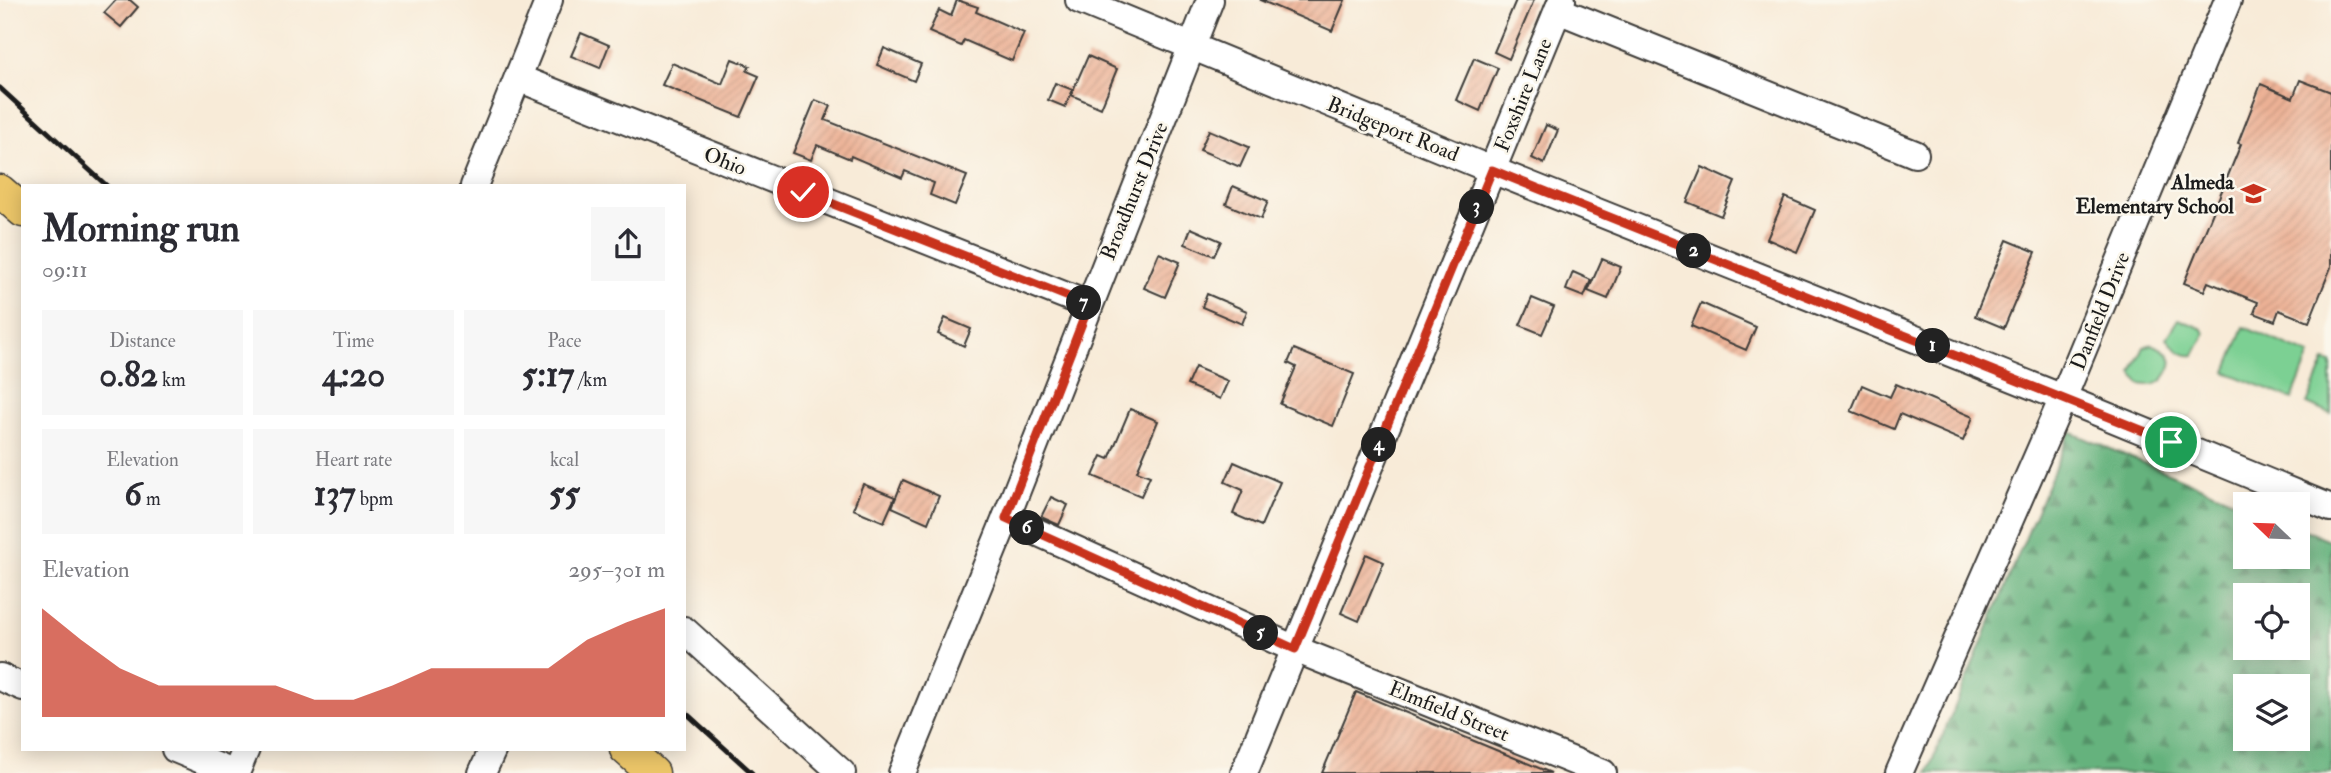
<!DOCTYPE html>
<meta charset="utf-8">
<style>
body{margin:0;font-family:"IM FELL Double Pica",serif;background:#f7f7f7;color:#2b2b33;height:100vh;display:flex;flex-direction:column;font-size:26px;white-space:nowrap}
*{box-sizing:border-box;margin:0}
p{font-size:23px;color:#7c7c81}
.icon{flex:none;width:38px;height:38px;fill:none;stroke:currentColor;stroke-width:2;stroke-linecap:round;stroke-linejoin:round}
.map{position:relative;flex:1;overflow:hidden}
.panel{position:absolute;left:21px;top:184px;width:665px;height:567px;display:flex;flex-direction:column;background:#fff;border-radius:0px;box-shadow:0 4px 18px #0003}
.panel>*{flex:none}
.needle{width:46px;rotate:293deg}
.tools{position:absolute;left:2233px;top:492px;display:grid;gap:14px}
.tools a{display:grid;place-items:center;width:77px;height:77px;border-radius:0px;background:#fff;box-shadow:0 4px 18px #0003;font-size:35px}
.pin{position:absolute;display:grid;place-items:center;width:60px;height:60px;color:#fff;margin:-30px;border:4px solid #fff;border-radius:50%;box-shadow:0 2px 7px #0007}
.km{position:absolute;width:35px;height:35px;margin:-18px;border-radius:50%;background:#222;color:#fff;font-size:19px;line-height:35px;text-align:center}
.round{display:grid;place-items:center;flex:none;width:74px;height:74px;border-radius:0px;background:#f7f7f7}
.summary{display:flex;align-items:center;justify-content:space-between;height:119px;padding:0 21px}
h1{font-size:38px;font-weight:700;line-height:52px}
.stats{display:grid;grid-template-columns:repeat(3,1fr);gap:10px;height:119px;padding:7px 21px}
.stats div{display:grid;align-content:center;border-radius:0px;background:#f7f7f7;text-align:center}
.stats b{font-size:35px;font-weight:700}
.stats small{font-size:19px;font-weight:400}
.stats p{font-size:19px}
.chart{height:196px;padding:14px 21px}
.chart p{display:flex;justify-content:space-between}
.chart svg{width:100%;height:126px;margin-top:7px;fill:#c8321e;opacity:.7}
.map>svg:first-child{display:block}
.green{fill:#7cd093;stroke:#4c7658;stroke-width:2}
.forest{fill:url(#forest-firs);stroke:#40674c;stroke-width:2;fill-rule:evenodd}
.building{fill:url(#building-hatch)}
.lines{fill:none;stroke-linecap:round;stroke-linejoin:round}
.minor-casing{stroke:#3d3b38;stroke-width:30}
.major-casing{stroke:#3d3b38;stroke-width:35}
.minor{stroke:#fff;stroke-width:26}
.major{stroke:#ecc669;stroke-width:32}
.rail{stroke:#1c1c1c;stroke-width:5}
.route-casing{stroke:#fff;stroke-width:14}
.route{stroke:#c8321e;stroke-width:9}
.labels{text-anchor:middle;stroke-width:5;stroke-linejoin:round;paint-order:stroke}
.street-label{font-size:21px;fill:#1c1c1c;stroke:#fbf7ec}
.poi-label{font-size:21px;font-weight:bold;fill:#1c1c1c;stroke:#fbf7ec;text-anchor:end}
</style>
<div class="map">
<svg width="2331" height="773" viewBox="0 0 2331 773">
<defs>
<pattern id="forest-firs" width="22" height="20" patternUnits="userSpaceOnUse" patternTransform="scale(1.75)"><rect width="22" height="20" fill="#65b27d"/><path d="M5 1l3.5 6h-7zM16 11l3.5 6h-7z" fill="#529066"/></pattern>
<pattern id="building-hatch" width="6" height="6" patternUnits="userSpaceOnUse" patternTransform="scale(1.75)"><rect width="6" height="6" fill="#ecb195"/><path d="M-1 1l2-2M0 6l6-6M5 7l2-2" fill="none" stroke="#ca9880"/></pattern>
</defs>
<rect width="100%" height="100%" fill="#fbf7ec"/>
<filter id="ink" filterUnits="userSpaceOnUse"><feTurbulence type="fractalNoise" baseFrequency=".0143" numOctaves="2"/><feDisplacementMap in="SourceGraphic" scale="14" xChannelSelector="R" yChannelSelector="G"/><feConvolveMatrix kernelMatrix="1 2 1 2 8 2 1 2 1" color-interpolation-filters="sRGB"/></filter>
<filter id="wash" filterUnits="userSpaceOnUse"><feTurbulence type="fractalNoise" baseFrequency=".00686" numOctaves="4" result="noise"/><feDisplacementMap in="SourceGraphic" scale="28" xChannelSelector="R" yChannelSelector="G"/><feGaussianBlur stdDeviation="1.57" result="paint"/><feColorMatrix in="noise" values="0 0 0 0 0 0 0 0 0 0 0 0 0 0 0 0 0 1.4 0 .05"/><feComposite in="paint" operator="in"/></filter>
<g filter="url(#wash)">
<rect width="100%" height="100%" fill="#f8ebd8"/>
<g class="green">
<path d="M2179 319 2203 329 2205 334 2194 355C2182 357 2173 347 2167 338Z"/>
<path d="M2244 327 2310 355 2292 399 2226 372Z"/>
<path d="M2151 344C2158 347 2167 350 2171 358 2174 365 2165 380 2158 383 2153 386 2145 385 2140 384L2132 373 2144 347Z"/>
<path d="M2325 361 2331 363V414L2307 404Z"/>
</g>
<path class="forest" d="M2070 432 2245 505V556H2298V527L2331 541V773H1927ZM2245 595H2298V648H2245ZM2245 686H2298V738H2245Z"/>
<g id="blocks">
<g class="building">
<path d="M116 0H130L138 7 121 27 104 13Z"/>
<path d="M957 0 978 7 976 12 1024 33 1012 61 964 40 961 46 929 32 939 10 951 16Z"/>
<path d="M1260 0H1345L1332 31Z"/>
<path d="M1516 0H1534L1509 59 1494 52Z"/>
<path d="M581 33 609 45 600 68 571 56Z"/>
<path d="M884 48 921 64 914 81 877 65Z"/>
<path d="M1088 56 1117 69 1101 108 1071 95Z"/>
<path d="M1474 58 1498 68 1480 111 1456 100Z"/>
<path d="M732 59 750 66 747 71 759 76 741 117 662 85 672 63 722 84Z"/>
<path d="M2300 80 2331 92V267L2309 322 2279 310 2275 321 2254 313 2258 302 2208 282 2204 291 2184 283 2241 144 2238 143 2261 84 2293 98Z"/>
<path d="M1055 83 1073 90 1065 107 1048 100Z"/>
<path d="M815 100 831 106 825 120 967 176 955 205 930 195 934 183 905 171 902 178 851 156 850 159 817 145 811 160 793 153Z"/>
<path d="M1546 125 1558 130 1544 164 1532 158Z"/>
<path d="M1209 130 1249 147 1240 167 1200 150Z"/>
<path d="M1702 167 1735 182 1721 216 1687 202Z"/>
<path d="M1233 186 1268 201 1261 219 1226 204Z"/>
<path d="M1785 197 1815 210 1797 252 1767 239Z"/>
<path d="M1191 228 1221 241 1214 256 1185 244Z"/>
<path d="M2007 240 2036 252 2004 328 1975 316Z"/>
<path d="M1159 253 1180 262 1165 297 1144 288Z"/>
<path d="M1602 259 1621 267 1608 299 1588 291Z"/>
<path d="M1573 272 1591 280 1584 297 1566 290Z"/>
<path d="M1207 294 1247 311 1242 324 1202 307Z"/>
<path d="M1532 298 1554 307 1542 334 1520 325Z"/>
<path d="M1701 303 1756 327 1746 350 1691 326Z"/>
<path d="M945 318 971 329 964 346 938 334Z"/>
<path d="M1294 349 1354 374 1333 426 1280 404 1296 367 1288 363Z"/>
<path d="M1195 367 1228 381 1220 399 1187 385Z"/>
<path d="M1896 384 1973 417 1963 441 1900 414 1894 429 1851 411 1862 385 1890 397Z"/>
<path d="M1130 409 1158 421 1137 471 1150 476 1141 496 1093 476 1102 456 1109 459Z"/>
<path d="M1234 462 1280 482 1261 526 1233 514 1243 490 1225 482Z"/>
<path d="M903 480 939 496 928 523 892 507Z"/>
<path d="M863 484 895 497 884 522 853 509Z"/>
<path d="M1051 497 1068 505 1059 525 1041 517Z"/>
<path d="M1366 554 1384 562 1359 621 1341 613Z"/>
<path d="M1356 692 1551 773H1322Z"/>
</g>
</g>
</g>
<g filter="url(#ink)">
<use href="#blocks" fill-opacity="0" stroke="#3d3b38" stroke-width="2"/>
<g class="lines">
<defs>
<g id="minor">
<path d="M1079 0 1492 170 2063 398 2331 508"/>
<path d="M1558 10 1915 154"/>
<path d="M518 78 1089 305"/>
<path d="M474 186 549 0"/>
<path d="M1006 518 1295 649 1603 773"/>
<path d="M684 630 842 773"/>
<path d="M0 677 23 687"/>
<path d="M175 749 233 773"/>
<path d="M236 773 246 749"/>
<path d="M482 773 493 749"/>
<path d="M902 773 1006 518 1210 0"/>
<path d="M1244 773 1562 0"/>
<path d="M1899 773 2063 398 2228 0"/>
</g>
<g id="major">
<path d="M0 191 23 211"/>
<path d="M626 749 653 773"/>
</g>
</defs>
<use href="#minor" class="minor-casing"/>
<use href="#major" class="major-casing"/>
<use href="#minor" class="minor"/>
<use href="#major" class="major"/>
<g class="rail">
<path d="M0 88 107 186"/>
<path d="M684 711 752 773"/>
</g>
</g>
</g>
<g class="lines" filter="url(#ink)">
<defs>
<path id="route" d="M803 192 1089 305 1006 518 1295 649 1492 170 2171 442"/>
</defs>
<use href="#route" class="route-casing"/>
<use href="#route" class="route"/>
</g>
<defs>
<symbol id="school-bare" viewBox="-9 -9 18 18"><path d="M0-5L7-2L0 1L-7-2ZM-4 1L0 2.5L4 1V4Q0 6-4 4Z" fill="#c8321e" stroke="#fbf7ec" stroke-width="2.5" paint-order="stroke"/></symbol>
</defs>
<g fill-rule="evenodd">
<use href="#school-bare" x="2236" y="176" width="35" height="35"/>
</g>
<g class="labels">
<g class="street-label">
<text transform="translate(1523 95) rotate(-68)" y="7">Foxshire Lane</text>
<text transform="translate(1393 129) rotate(22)" y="7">Bridgeport Road</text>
<text transform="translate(725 161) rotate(22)" y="7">Ohio</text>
<text transform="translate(1134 191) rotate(-68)" y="7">Broadhurst Drive</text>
<text transform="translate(2100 311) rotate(-68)" y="7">Danfield Drive</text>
<text transform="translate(1449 711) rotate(22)" y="7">Elmfield Street</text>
</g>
<g class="poi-label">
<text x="2234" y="189">Almeda<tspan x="2234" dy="24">Elementary School</tspan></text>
</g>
</g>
</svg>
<div class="tools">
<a><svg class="needle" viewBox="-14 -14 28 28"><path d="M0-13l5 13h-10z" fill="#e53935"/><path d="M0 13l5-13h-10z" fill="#7c7c81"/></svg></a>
<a><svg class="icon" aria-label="locate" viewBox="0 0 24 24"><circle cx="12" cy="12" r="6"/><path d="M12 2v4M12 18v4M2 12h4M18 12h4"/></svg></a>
<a><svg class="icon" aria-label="layers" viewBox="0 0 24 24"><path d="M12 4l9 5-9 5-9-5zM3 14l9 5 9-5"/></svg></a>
</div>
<div class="pin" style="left:2171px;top:442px;background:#1e9e55"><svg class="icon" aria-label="arrive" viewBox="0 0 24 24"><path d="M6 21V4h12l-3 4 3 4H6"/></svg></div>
<div class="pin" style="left:803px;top:192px;background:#d93025"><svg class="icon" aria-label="check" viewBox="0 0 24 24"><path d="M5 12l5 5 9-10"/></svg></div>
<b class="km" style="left:1933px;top:346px">1</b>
<b class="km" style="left:1694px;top:251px">2</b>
<b class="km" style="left:1477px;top:207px">3</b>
<b class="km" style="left:1379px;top:445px">4</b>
<b class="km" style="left:1261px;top:633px">5</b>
<b class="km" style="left:1027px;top:528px">6</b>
<b class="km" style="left:1084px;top:303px">7</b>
<section class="panel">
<div class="summary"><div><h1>Morning run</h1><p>09:11</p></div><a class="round"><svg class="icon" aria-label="share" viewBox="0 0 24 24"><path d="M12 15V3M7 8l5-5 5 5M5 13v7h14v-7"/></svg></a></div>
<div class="stats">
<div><p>Distance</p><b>0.82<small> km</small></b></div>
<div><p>Time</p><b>4:20</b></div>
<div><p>Pace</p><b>5:17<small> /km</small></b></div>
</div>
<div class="stats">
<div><p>Elevation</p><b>6<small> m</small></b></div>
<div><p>Heart rate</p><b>137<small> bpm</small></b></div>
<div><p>kcal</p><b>55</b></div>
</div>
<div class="chart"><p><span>Elevation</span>295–301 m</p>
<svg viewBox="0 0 160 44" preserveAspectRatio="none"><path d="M0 44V6L10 17L20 27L30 33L40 33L50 33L60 33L70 38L80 38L90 33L100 27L110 27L120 27L130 27L140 17L150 11L160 6V44z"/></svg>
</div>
</section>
</div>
